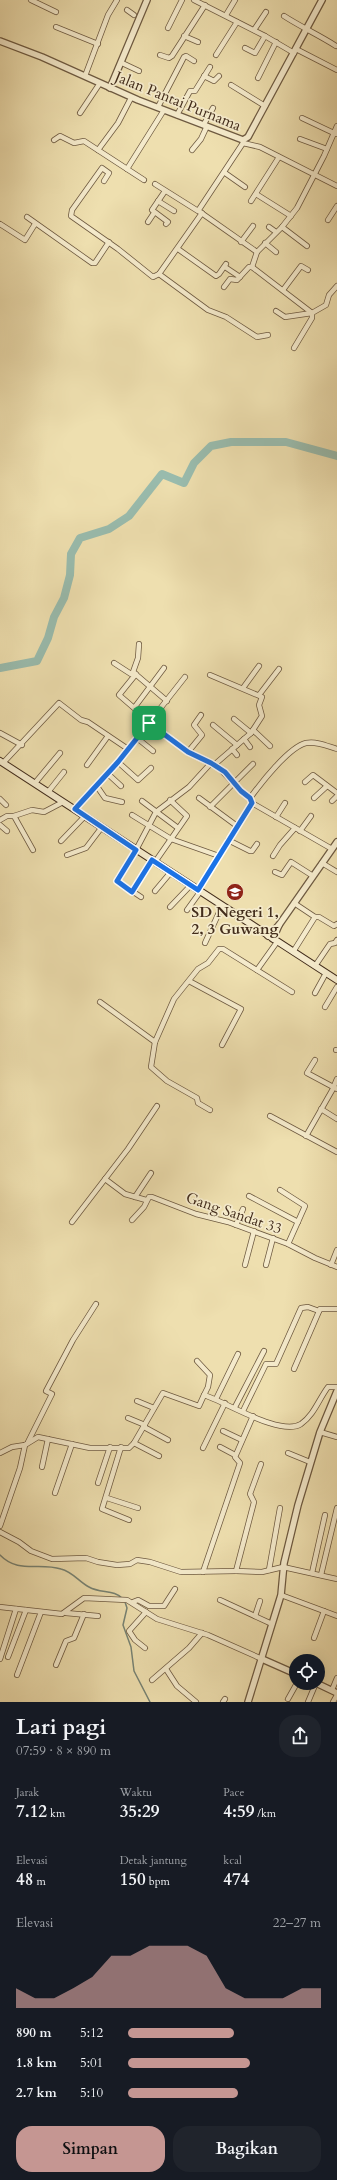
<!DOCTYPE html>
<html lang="id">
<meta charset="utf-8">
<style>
body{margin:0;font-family:Cardo,serif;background:#20242c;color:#f1f3f6;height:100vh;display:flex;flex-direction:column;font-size:15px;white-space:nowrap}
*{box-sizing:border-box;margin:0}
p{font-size:13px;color:#9ea1a6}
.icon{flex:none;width:22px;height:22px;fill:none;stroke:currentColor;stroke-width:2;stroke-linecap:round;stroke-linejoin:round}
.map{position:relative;height:1702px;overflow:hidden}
.sheet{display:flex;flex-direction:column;background:#171b24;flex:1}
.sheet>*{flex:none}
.buttons{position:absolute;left:289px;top:1654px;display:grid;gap:8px}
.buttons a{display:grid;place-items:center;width:36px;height:36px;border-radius:50%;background:#171b24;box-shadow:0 4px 16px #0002;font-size:20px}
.pin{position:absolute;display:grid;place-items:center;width:34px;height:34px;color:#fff;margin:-17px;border-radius:8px;box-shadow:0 2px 6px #0006}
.round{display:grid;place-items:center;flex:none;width:42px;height:42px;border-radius:16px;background:#20242c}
.headline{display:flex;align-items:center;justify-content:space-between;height:68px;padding:0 16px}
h1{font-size:22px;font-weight:800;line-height:30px}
.figures{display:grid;grid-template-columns:repeat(3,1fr);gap:6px;height:68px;padding:4px 16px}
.figures div{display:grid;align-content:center}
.figures b{font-size:17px;font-weight:800}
.figures small{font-size:11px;font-weight:400}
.figures p{font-size:11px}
.chart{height:112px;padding:8px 16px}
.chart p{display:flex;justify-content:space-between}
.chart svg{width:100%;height:72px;margin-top:4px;fill:#c59692;opacity:.7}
.primary-button{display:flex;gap:8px;margin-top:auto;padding:8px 16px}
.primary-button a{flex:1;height:46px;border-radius:16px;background:#c59692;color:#111;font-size:16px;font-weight:800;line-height:46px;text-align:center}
.primary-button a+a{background:#20242c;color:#f1f3f6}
ul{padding:0 16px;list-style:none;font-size:13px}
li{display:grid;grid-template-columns:64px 48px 1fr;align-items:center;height:30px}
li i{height:10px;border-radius:5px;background:#c59692}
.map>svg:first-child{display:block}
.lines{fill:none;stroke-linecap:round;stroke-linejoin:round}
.stream{stroke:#778374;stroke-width:1.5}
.river{stroke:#99bcae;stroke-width:8}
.minor-casing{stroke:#6e5a41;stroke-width:6}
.tertiary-casing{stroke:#6e5a41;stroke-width:8}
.secondary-casing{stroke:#432d1c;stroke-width:8}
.minor{stroke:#f4eacb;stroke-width:4.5}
.tertiary{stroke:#f4eacb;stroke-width:5.5}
.secondary{stroke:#f4eacb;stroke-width:6}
.route-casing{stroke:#fff;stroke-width:8}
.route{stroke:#1a73e8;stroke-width:5}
.labels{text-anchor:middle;stroke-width:3.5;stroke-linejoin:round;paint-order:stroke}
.street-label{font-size:15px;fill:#432d1c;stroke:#f4eacb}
.poi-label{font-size:15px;font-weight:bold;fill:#432d1c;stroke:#f4eacb}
</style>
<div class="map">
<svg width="337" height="1702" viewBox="0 0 337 1702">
<rect width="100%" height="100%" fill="#eedfaf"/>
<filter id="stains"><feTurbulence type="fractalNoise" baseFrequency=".005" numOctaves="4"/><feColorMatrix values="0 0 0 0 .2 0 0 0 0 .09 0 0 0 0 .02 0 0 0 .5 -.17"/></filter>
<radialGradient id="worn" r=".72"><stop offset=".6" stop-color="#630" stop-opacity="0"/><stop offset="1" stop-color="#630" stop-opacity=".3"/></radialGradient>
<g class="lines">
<g class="stream">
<path d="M0 1555C18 1574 39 1562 61 1569 73 1572 79 1582 89 1587 101 1594 114 1589 123 1599"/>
<path d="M125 1602 127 1608 123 1625 131 1647 134 1671 150 1702"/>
</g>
<path class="river" d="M0 668 37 661 48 638 54 617 64 598 70 575 71 554 80 538 109 529 129 516 162 474 184 483 194 463 211 446 231 442H286L337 456"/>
<defs>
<g id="minor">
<path d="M31 0 56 12"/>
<path d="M194 0 265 36 294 53"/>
<path d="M127 10 134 15"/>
<path d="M226 15 235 0"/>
<path d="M284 16C301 27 319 35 336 46"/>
<path d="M56 27 98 44"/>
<path d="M168 28 182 0"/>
<path d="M254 30 266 12"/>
<path d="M184 36 198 42"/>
<path d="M245 48 255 53 265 36"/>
<path d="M296 49 337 70"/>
<path d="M160 55 169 58 172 56 205 5"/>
<path d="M216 55 237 22"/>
<path d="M122 63 139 71"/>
<path d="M85 76 108 15 117 0"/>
<path d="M204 76 214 81 219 76"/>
<path d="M258 78 276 42"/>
<path d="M231 85 265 106"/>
<path d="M158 107 184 57 186 56 194 61"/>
<path d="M80 113 100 83"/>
<path d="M177 115 190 91H195L210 67"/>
<path d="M302 118 336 134"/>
<path d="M204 124 213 108"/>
<path d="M300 139 327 149"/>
<path d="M54 140 60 136 74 143 84 141 144 180"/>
<path d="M243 143 260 147 337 186"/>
<path d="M98 150 118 123 131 98"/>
<path d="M192 150 201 139 207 126"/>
<path d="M127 169 164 110"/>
<path d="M225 173 245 187"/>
<path d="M104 181 109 173 102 168 72 210 71 216 118 249 153 277 159 274 202 213"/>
<path d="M155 184 198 211 243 143V140"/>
<path d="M165 191 152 210 168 222 166 224"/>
<path d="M256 194 291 216"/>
<path d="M158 201 174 211"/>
<path d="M251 201 279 157"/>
<path d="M200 212 257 252"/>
<path d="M27 217 92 263H95L109 242"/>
<path d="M328 220 337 206"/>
<path d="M148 222 154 213"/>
<path d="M0 224 25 240 35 224"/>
<path d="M269 227 276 232"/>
<path d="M282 227 307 246"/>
<path d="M241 242 253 226"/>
<path d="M265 243 276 252"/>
<path d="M178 249 216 276 219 274 226 264"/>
<path d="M225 267 240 277"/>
<path d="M252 267 257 252 282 227 297 208 324 156 337 126"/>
<path d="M159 274 208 310 226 317 257 337 268 335"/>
<path d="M224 287 230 279 237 280 249 267H252L312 313V318L294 348"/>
<path d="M283 290 301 266 308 270"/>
<path d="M276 311 285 317 312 313 326 305 329 295 337 286"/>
<path d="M139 644 138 658 133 672 167 701"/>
<path d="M114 663 131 674 134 673"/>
<path d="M136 674 119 695 134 708 164 668"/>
<path d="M210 675 262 697 259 705 262 716 251 733 214 765"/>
<path d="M243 688 259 666"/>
<path d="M259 695 279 669"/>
<path d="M234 719 251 733"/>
<path d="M149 723 188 752 219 768 241 791 250 798"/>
<path d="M213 725 237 745"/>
<path d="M253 730 270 746"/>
<path d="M0 733 22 745"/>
<path d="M137 738 153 751"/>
<path d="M244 739 250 747"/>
<path d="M232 749 237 755"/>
<path d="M188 752 202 735 194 725 201 715"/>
<path d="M118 762 138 780 151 768"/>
<path d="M3 763 59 703 81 720 88 722 128 749"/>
<path d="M87 765 108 736"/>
<path d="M108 774 121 786"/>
<path d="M305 782 313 775 337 793"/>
<path d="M35 783 60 753"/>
<path d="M96 785 105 798 122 802"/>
<path d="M48 792 64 772"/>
<path d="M199 798 237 826"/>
<path d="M250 798C261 783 289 747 306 743 317 741 327 746 337 749"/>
<path d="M314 798 327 786"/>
<path d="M0 799 6 805"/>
<path d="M142 801 178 828"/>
<path d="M332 801 337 796"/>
<path d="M252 803 332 849"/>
<path d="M210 807 253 764"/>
<path d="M75 809 118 762 185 677"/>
<path d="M132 815 171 839 219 856"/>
<path d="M14 816 33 850"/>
<path d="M276 817 285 803"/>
<path d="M0 820 7 816H14L32 810 44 812 63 802"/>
<path d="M0 825 7 831"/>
<path d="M300 831 311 816"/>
<path d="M228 840 250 851H252L257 844"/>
<path d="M61 841 85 816"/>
<path d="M67 855 86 848 102 827"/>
<path d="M273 856 280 845 295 828"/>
<path d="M155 862 187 816 170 800"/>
<path d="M322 863 337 872"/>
<path d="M275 872 282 875 291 862 313 876"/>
<path d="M198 890 252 803"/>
<path d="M155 891 171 872"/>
<path d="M132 892 152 860"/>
<path d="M141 897 117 881 118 878 136 850 156 812 189 787 211 763"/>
<path d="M294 903 315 917"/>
<path d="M170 907 191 885"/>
<path d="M187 910 200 892"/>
<path d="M205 943 222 906"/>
<path d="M293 952 315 917H319L334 926 337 924"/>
<path d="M315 966 330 944 335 943 337 940"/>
<path d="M257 970 277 942"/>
<path d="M189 981 241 1009 222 1045"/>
<path d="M315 993 326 973"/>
<path d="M100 1002 155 1042"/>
<path d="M325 1007 337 987"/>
<path d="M336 1050H337"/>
<path d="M315 1060 307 1073 337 1089"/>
<path d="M334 1086 337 1079"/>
<path d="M321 1109 337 1119"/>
<path d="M210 1110 198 1103 197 1098 167 1081 151 1067 155 1042 174 999 198 969 208 963 219 949H223L292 992"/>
<path d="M270 1116 337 1152"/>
<path d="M306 1136 334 1087"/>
<path d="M105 1179 125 1194 146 1200"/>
<path d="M280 1190 305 1206 288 1244"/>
<path d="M249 1196 298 1222"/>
<path d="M135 1197 151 1173"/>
<path d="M132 1220 144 1207 149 1197H152L196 1214 228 1222 288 1244 315 1258 337 1267"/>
<path d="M72 1222 128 1149 157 1106"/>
<path d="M236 1225 243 1209"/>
<path d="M245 1265 254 1231"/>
<path d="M266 1265 273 1238"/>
<path d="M331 1265 337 1250"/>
<path d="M197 1361 210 1375 208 1387 204 1395"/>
<path d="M294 1369 320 1309H337"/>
<path d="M216 1399 238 1354"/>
<path d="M137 1401 154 1408"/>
<path d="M235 1407 264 1351"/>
<path d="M243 1411 266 1364H276L301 1308 308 1307 319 1311"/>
<path d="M128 1418 145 1425"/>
<path d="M144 1427 168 1440"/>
<path d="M223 1431 242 1440"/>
<path d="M320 1432 337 1437"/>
<path d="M28 1442 52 1394 46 1391 73 1340 96 1304"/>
<path d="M134 1443 159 1456"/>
<path d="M121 1447 102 1509 129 1520"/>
<path d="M220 1447 235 1455"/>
<path d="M203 1448 225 1403"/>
<path d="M0 1453 12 1447 25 1445 38 1437 90 1448H129L134 1443 163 1393 199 1406 204 1395C226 1402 281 1437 301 1424 314 1415 319 1399 328 1387H337"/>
<path d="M288 1453 310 1462"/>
<path d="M42 1467 48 1439"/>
<path d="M98 1483 110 1447"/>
<path d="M55 1493 72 1444"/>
<path d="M107 1498 138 1508"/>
<path d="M0 1526 20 1468 25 1445"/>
<path d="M0 1532 19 1542 31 1551 52 1559 86 1558 98 1562 117 1565 130 1564 137 1560 150 1562 181 1572 236 1571 254 1502 250 1494 261 1464"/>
<path d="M269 1570 280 1508"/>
<path d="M236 1571 262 1572 283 1567 337 1579"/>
<path d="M203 1572 240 1463 235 1457 253 1416"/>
<path d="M312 1573 325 1515"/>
<path d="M321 1575 337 1508"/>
<path d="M281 1595 337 1616"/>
<path d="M220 1600 272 1624"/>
<path d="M133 1602 138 1600 149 1606H164L175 1589"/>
<path d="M0 1607 62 1614 84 1598 127 1600 157 1619 208 1635 262 1659"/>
<path d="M66 1613 98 1616"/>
<path d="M255 1616 260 1601"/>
<path d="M314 1638 324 1611"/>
<path d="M145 1648 135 1640 129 1631 146 1612"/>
<path d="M8 1657 26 1610"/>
<path d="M0 1659 16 1609"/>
<path d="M56 1665 66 1641 74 1638 84 1614"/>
<path d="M166 1669 177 1686 196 1702"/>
<path d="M17 1675 41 1612"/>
<path d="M152 1680 189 1648 202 1633"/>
<path d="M332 1690 337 1678"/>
<path d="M288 1699 297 1683"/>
<path d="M223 1702 225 1699"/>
<path d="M308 1702 316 1683"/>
<path d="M333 1702 337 1695"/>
</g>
<g id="tertiary">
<path d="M0 41 42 57 138 100 243 140 248 137 322 0"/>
<path d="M110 88 147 0"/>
<path d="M268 936 279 925"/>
<path d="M273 939 279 925 337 842"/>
<path d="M262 1659 296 1674"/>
<path d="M316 1683 337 1693"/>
<path d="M248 1702 281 1595 284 1563 298 1505 320 1432 337 1391"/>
</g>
<path id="secondary" d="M0 761 337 980"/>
</defs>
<use href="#minor" class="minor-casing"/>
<use href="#tertiary" class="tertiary-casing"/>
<use href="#secondary" class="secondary-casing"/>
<use href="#minor" class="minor"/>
<use href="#tertiary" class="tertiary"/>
<use href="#secondary" class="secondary"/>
</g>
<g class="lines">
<defs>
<path id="route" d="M149 723 188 752 211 763 225 772 241 791 250 798 252 803 198 890 152 860 132 892 117 881 136 850 75 809 118 762Z"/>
</defs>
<use href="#route" class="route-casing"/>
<use href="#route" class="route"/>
</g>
<defs>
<symbol id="school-disc" viewBox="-11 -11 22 22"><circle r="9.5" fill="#8f2418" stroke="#f4eacb"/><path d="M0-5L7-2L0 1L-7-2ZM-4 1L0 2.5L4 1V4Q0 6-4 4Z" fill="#fff"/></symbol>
</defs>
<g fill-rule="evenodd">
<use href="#school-disc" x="225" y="882" width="20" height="20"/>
</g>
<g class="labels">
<g class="street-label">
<text transform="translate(178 101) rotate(22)" y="5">Jalan Pantai Purnama</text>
<text transform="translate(234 1213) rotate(19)" y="5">Gang Sandat 33</text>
</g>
<g class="poi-label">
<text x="235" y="917">SD Negeri 1,<tspan x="235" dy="17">2, 3 Guwang</tspan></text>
</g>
</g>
<rect width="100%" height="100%" filter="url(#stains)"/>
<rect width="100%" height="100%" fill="url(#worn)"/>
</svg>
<div class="buttons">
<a><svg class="icon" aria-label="locate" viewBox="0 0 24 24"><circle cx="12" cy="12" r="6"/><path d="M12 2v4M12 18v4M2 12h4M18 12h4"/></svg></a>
</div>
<div class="pin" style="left:149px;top:723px;background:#1e9e55"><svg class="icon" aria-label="arrive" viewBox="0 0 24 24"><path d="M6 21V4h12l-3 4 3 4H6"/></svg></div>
</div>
<section class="sheet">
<div class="headline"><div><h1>Lari pagi</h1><p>07:59 · 8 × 890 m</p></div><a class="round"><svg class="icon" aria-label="share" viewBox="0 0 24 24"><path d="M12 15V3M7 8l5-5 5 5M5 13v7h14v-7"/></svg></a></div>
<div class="figures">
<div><p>Jarak</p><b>7.12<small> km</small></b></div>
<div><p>Waktu</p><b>35:29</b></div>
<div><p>Pace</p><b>4:59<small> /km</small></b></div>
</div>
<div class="figures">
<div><p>Elevasi</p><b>48<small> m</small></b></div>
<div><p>Detak jantung</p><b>150<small> bpm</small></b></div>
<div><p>kcal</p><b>474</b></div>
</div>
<div class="chart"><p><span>Elevasi</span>22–27 m</p>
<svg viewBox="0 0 160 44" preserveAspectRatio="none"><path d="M0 44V32L10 38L20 38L30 32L40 25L50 12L60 12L70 6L80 6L90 6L100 12L110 32L120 38L130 38L140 38L150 32L160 32V44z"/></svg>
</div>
<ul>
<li><b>890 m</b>5:12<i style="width:55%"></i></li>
<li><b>1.8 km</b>5:01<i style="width:63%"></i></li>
<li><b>2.7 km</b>5:10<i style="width:57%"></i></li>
</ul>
<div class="primary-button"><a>Simpan</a><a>Bagikan</a></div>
</section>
